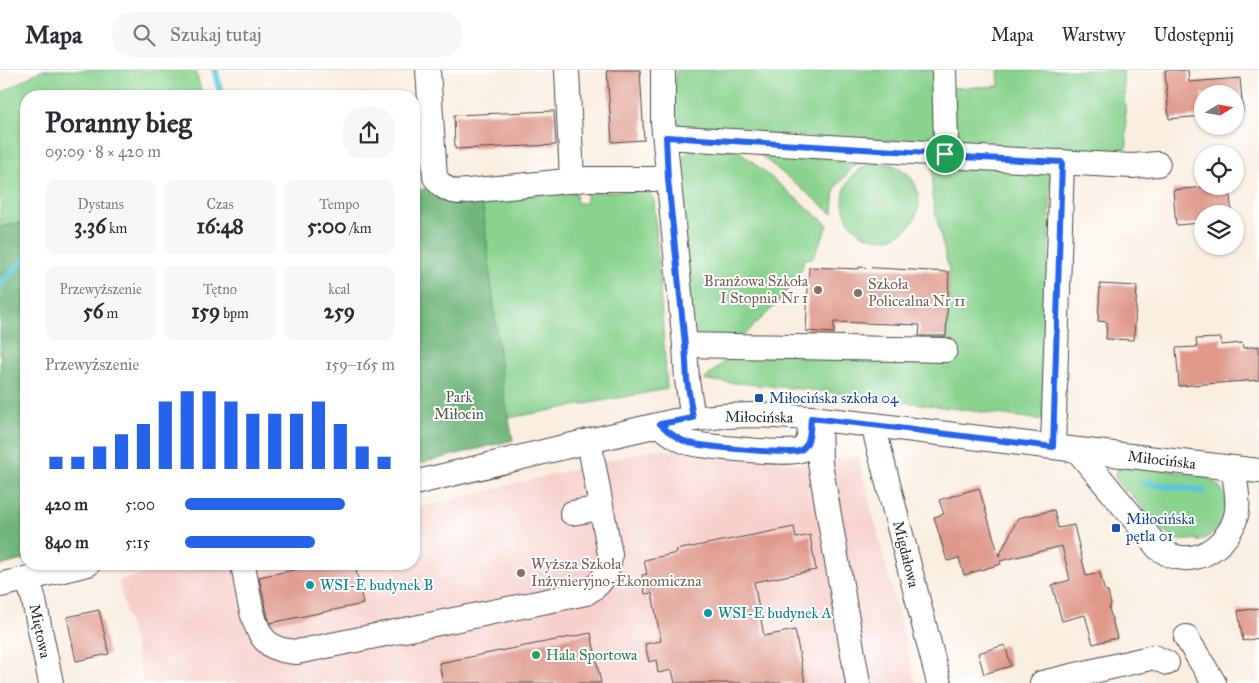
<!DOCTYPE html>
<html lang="pl">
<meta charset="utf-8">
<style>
body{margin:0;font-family:"IM FELL Great Primer",serif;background:#f7f7f7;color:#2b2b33;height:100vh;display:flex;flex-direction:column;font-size:19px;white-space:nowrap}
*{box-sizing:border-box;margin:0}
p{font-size:16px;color:#7c7c81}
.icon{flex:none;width:28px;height:28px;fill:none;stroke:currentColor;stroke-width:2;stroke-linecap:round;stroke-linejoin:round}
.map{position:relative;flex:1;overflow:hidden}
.panel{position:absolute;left:20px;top:20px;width:400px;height:480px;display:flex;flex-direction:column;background:#fff;border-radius:20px;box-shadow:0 1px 4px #0004}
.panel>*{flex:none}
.needle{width:32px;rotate:79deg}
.buttons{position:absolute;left:1194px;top:15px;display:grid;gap:10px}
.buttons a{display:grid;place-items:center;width:50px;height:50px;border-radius:50%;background:#fff;box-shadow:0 1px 4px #0004;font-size:25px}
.pin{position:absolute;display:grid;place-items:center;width:42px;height:42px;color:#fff;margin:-21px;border:2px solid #fff;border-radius:50%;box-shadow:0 1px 5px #0007}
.round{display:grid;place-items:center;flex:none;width:52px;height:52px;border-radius:20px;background:#f7f7f7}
.summary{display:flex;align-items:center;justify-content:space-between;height:85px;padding:0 25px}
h1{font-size:28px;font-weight:800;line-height:38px}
.metrics{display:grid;grid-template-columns:repeat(3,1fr);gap:8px;height:85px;padding:5px 25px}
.metrics div{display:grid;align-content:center;border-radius:12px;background:#f7f7f7;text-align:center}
.metrics b{font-size:21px;font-weight:800}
.metrics small{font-size:14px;font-weight:400}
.metrics p{font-size:14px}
.chart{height:140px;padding:10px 25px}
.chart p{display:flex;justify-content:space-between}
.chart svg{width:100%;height:90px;margin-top:5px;stroke:#2563eb;stroke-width:6}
ul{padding:0 25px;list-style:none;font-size:16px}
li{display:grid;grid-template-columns:80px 60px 1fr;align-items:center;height:38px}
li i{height:12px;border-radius:6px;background:#2563eb}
header{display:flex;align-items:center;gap:30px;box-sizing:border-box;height:70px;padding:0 25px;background:#fff;border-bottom:1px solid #e1e1e2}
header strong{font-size:24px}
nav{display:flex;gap:28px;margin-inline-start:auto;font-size:18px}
.search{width:350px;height:45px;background:#f7f7f7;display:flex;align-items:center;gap:12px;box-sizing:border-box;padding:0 18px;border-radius:20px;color:#7c7c81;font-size:19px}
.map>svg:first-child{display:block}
.built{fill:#f7d0cc}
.green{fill:#8ad38f;stroke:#5a7f5d}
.forest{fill:#6fb57a;stroke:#4d7052}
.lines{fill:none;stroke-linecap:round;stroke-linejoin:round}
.stream{stroke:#5cc8d6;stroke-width:7}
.building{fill:#df988a}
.minor-casing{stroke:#4a4846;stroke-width:26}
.minor{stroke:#fff;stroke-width:24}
.route-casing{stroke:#fff;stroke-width:10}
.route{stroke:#2563eb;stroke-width:6}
.education-dot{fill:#8d6e63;stroke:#fff;stroke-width:2}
.transit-dot{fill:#1a4fb4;stroke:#fff;stroke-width:2}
.culture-dot{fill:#0f9aa8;stroke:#fff;stroke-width:2}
.leisure-dot{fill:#2e9e5b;stroke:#fff;stroke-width:2}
.labels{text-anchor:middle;stroke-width:4;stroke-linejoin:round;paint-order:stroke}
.education-label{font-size:15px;fill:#785e54;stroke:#fff;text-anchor:start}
.park-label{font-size:15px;fill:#485d49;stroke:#fff}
.transit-label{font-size:15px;fill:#164399;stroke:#fff;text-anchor:start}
.street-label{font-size:15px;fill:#2b2b2b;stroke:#fff}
.culture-label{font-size:15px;fill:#0d838f;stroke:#fff;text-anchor:start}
.leisure-label{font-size:15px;fill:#27864d;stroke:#fff;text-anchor:start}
</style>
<header>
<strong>Mapa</strong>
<div class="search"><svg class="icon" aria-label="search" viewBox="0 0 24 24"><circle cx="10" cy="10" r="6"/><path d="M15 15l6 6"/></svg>Szukaj tutaj</div>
<nav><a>Mapa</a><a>Warstwy</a><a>Udostępnij</a></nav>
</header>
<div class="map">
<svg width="1259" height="613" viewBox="0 0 1259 613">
<rect width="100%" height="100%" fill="#fff"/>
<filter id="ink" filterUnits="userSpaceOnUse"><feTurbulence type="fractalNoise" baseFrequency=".02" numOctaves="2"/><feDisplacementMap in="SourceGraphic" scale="10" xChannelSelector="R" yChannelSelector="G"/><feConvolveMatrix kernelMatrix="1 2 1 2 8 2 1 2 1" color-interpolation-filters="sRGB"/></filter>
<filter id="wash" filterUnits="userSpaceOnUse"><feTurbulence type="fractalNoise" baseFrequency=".0096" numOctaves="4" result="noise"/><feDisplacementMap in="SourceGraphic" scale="20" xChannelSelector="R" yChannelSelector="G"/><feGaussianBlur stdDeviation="1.12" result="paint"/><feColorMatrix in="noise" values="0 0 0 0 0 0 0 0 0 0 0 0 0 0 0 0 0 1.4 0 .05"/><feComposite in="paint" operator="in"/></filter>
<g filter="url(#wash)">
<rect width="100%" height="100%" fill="#faeee1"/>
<path class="built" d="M654 379 743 388 774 389 803 395 858 386 916 613H144L118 511 190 494H414V439Z"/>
<g class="green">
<path d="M41 0H195L203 26H26V152L0 157V24Z"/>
<path d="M676 0H936V75L676 58 672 51Z"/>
<path d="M998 0H1123L1127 75 1122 86 963 80 953 69 947 18 999 16Z"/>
<path d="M737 79 828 155 813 188 804 189 802 199 781 230 740 269 699 268 692 261 679 99C681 90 683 86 690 80Z"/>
<path d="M754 80 862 87 835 118 833 144Z"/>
<path d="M933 93 1044 97 1051 105 1043 350 812 320 704 310 733 283 947 269 949 201 932 128Z"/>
<circle cx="881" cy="131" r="38"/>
<path d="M647 120 654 130 667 319 508 348 503 321 437 176 482 127 576 123 577 133H586V123Z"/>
<path d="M1121 396C1135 397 1149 399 1164 400 1189 403 1231 404 1225 441 1223 457 1212 465 1198 472L1197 469C1192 470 1187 470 1181 470 1159 467 1141 436 1128 420L1125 421C1118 412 1109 405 1121 396Z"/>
</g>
<g class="forest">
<path d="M432 118 482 127 503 321 513 370 414 395V120Z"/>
<path d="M26 152V489L0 496V157Z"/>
</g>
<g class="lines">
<g class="stream">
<path d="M215 0 221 26"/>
<path d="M0 214 26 188"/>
<path d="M1143 413 1203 421"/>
</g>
</g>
<g id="blocks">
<g class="building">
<path d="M607 0H640L644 70 612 72Z"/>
<path d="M1165 0H1188L1189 12 1240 8 1243 42 1235 43V24H1202V46L1169 49Z"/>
<path d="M554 41 556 75 455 79 454 45Z"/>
<path d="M1215 116H1229L1232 144H1202V153L1176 155 1173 120Z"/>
<path d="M809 197 859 199V197L949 202 946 266H919L920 255 834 252V263L806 261Z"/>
<path d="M1100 214 1137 216 1134 270 1106 269 1107 252 1098 251Z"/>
<path d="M1221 268V275L1242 273 1243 278 1259 276V310L1179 316 1176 278 1197 277 1196 269Z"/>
<path d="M979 418 999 486 1018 448 1054 440 1058 458 1074 455 1086 506 1100 503 1104 519 1108 522 1111 534 1109 538 1117 568 1093 574 1085 545 1062 551 1052 515 1070 510 1062 476 1000 491 1001 494 964 505 959 488 947 491 934 447 944 444 939 430Z"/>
<path d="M794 457 796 468 810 465 816 500 754 512 764 566 795 560 805 613H675L672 600 658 603 656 590 649 592 645 574 661 571 652 523 645 524 642 505 647 504 644 490 677 483 676 480Z"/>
<path d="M323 494H355L363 534 270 553 267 543 259 507Z"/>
<path d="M1259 538V568L1243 571 1238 541Z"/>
<path d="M99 540 109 584 76 591 67 547Z"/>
<path d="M591 563 601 613H443L439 593Z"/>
<path d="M1005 575 1011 596 984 604 978 583Z"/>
</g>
</g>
</g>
<g filter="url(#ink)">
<use href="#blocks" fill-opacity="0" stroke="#4a4846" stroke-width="1"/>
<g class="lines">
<defs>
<g id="minor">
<path d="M428 0 435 107C441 116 446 120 458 122L587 109H668"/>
<path d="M567 0 572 111"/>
<path d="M663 0V52L685 275 687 310 693 349"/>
<path d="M944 0 946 71 945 84 961 87 1132 96 1158 94"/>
<path d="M665 67 945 84"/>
<path d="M685 275 945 280"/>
<path d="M819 349 820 393 858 613"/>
<path d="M660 355C669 363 677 369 689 373 703 376 792 386 801 380 811 374 810 358 811 348"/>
<path d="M873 355 939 613"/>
<path d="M1053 377 1062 92"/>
<path d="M1077 380 1159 479C1164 481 1168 485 1173 486 1202 496 1234 469 1237 440 1239 426 1235 412 1233 398"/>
<path d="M414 413 589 371 675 351 723 346 754 345 811 348 873 355 1053 377 1259 401"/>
<path d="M572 443 601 438"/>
<path d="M243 494C247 514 251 559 267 572 275 580 286 581 297 582L586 523C602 514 609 503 610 484L589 371"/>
<path d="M27 509 33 526 51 613"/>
<path d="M0 515 88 494"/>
<path d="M1186 567 1214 613"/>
<path d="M1042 613 1154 587 1167 593"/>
</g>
</defs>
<use href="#minor" class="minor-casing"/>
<use href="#minor" class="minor"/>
</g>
</g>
<g class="lines" filter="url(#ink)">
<defs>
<path id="route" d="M666 67 945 84 961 87 1062 92 1053 377 873 355 811 348C810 358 811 374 801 380 792 386 703 376 689 373 677 369 669 363 660 354L693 348 687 310 685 275 668 109Z"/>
</defs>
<use href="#route" class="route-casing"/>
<use href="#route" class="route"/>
</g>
<g class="education-dot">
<circle cx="818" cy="220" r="5"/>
<circle cx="858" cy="223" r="5"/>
<circle cx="521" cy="503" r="5"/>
</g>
<g class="transit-dot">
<rect x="754" y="323" width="10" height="10" rx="2.5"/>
<rect x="1111" y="453" width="10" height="10" rx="2.5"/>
</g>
<g class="culture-dot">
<circle cx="310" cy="515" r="5"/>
<circle cx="708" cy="543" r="5"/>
</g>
<circle class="leisure-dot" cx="536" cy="585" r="5"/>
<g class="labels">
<g class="education-label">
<text x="808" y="216" text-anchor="end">Branżowa Szkoła<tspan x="808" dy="17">I Stopnia Nr 1</tspan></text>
<text x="868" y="219">Szkoła<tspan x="868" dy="17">Policealna Nr 11</tspan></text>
<text x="531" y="499">Wyższa Szkoła<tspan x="531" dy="17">Inżynieryjno-Ekonomiczna</tspan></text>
</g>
<g class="park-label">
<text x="459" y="332">Park<tspan x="459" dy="17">Miłocin</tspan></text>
</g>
<g class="transit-label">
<text x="769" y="333">Miłocińska szkoła 04</text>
<text x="1126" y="454">Miłocińska<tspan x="1126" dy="17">pętla 01</tspan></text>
</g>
<g class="street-label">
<text transform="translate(759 347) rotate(1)" y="5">Miłocińska</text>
<text transform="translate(1162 390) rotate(7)" y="5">Miłocińska</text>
<text transform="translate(906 484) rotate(76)" y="5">Migdałowa</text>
<text transform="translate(40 561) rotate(78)" y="5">Miętowa</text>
</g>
<g class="culture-label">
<text x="320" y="520">WSI-E budynek B</text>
<text x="718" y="548">WSI-E budynek A</text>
</g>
<g class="leisure-label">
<text x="546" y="590">Hala Sportowa</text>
</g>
</g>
</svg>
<div class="buttons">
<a><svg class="needle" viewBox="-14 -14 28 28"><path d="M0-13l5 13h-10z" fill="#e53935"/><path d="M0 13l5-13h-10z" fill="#7c7c81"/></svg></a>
<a><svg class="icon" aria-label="locate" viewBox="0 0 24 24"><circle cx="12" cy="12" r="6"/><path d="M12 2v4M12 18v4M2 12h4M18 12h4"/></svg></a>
<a><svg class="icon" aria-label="layers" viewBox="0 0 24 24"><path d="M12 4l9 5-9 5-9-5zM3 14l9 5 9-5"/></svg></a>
</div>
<div class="pin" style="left:945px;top:84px;background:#1e9e55"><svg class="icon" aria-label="arrive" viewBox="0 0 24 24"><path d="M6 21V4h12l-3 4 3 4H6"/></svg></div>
<section class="panel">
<div class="summary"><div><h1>Poranny bieg</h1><p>09:09 · 8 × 420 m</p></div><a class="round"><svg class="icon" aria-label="share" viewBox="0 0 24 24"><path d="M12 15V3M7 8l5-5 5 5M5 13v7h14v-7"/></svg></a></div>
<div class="metrics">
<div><p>Dystans</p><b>3.36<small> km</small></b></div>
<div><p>Czas</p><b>16:48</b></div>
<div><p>Tempo</p><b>5:00<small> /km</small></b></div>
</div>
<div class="metrics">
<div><p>Przewyższenie</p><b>56<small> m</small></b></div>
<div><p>Tętno</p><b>159<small> bpm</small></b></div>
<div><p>kcal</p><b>259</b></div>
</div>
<div class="chart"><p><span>Przewyższenie</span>159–165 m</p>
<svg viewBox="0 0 160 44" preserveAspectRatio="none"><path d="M5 44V38M15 44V38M25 44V33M35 44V27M45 44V22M55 44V11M65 44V6M75 44V6M85 44V11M95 44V17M105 44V17M115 44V17M125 44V11M135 44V22M145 44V33M155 44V38"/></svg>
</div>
<ul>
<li><b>420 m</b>5:00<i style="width:76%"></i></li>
<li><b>840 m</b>5:15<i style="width:62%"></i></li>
</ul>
</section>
</div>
